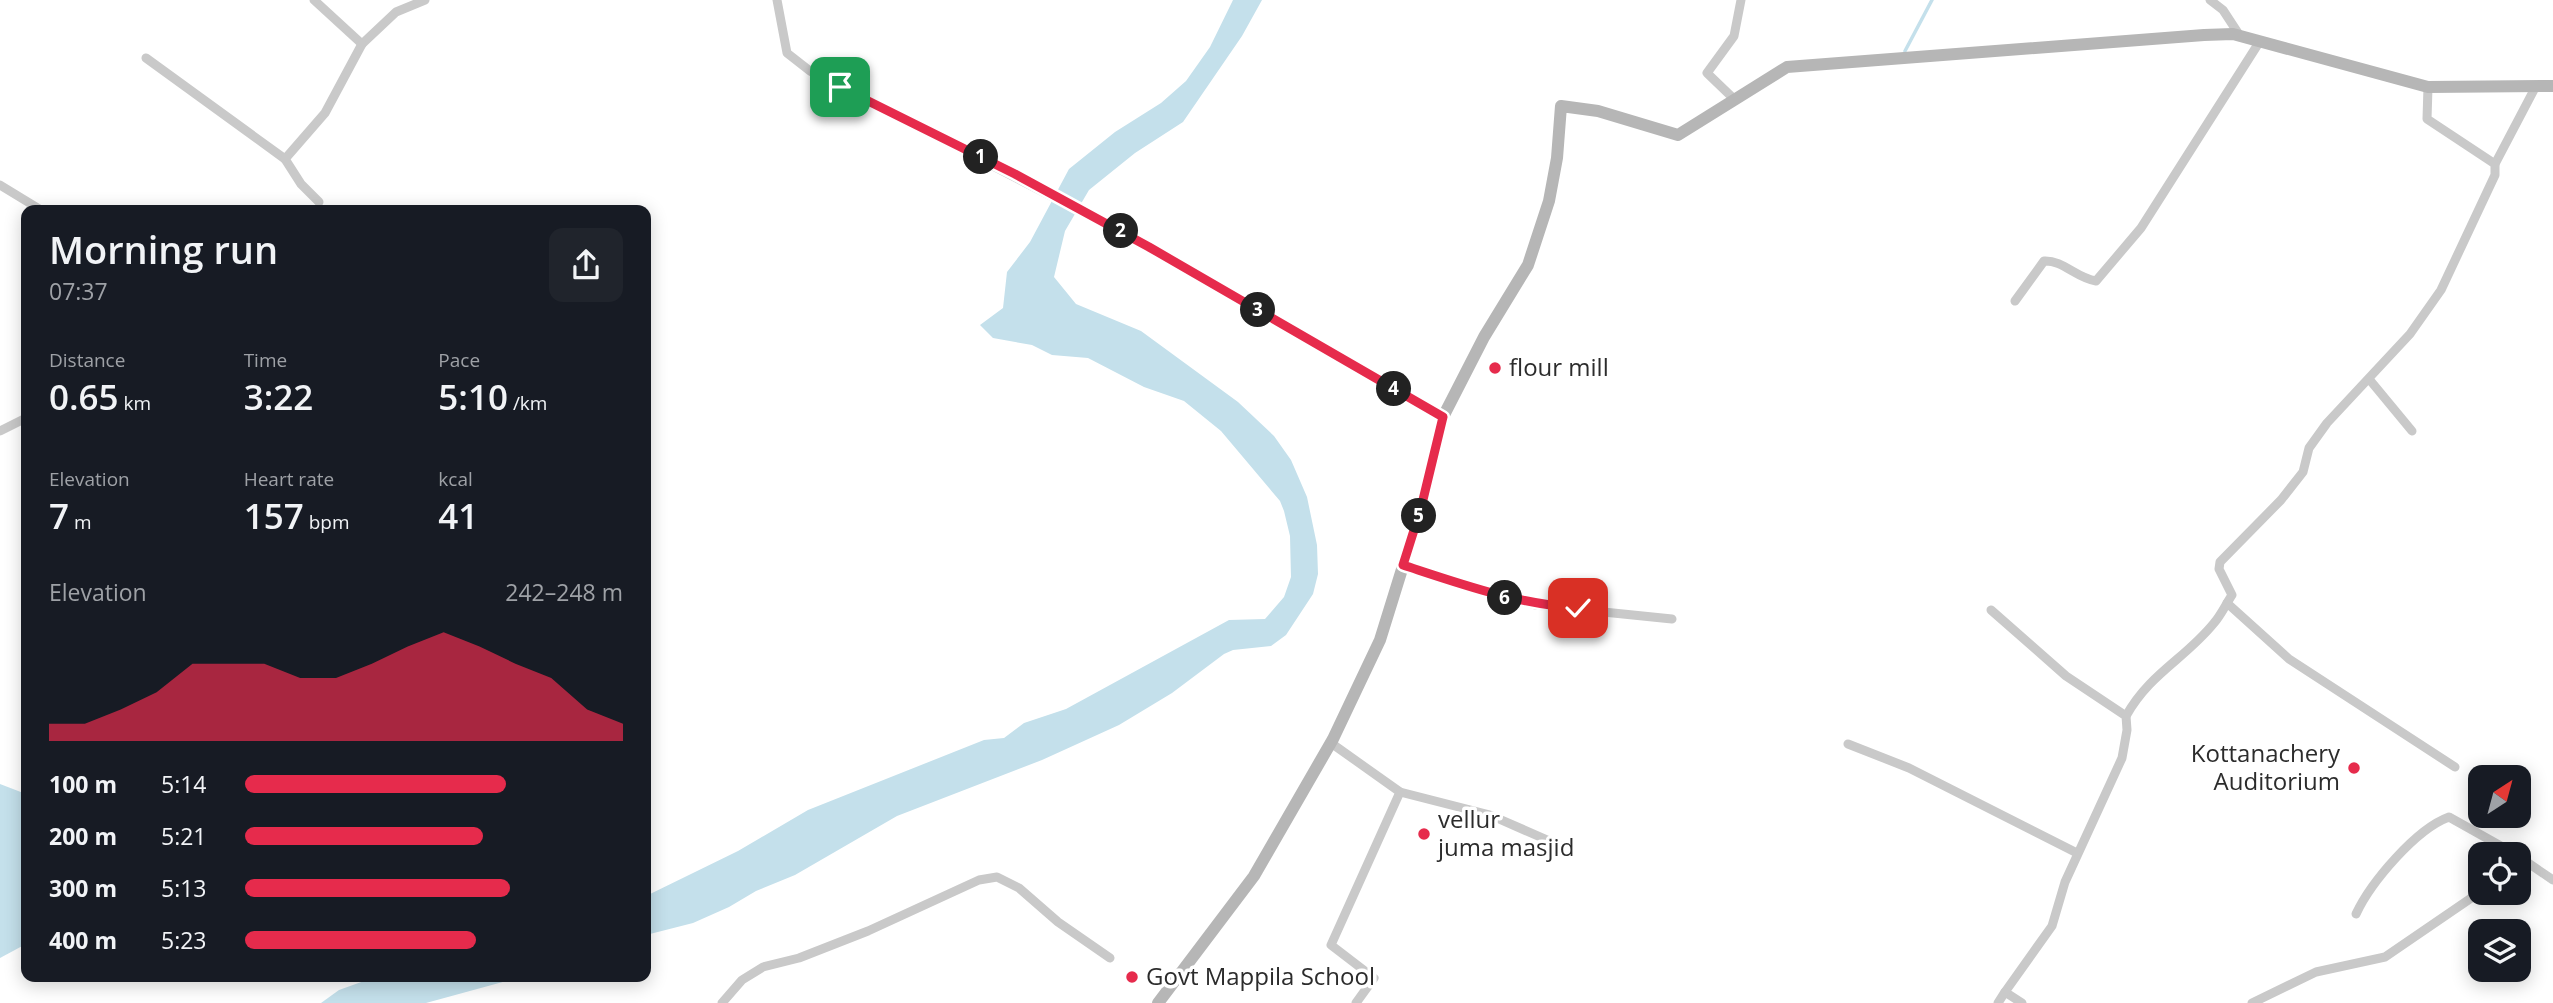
<!DOCTYPE html>
<meta charset="utf-8">
<style>
body{margin:0;font-family:"Open Sans",sans-serif;background:#20242c;color:#f1f3f6;height:100vh;display:flex;flex-direction:column;font-size:26px;white-space:nowrap}
*{box-sizing:border-box;margin:0}
p{font-size:23px;color:#9ea1a6}
.icon{flex:none;width:38px;height:38px;fill:none;stroke:currentColor;stroke-width:2;stroke-linecap:round;stroke-linejoin:round}
.map{position:relative;flex:1;overflow:hidden}
.details{position:absolute;left:21px;top:205px;width:630px;height:777px;display:flex;flex-direction:column;background:#171b24;border-radius:14px;box-shadow:0 4px 18px #0003}
.details>*{flex:none}
.needle{width:46px;rotate:36deg}
.controls{position:absolute;left:2468px;top:765px;display:grid;gap:14px}
.controls a{display:grid;place-items:center;width:63px;height:63px;border-radius:14px;background:#171b24;box-shadow:0 4px 18px #0003;font-size:35px}
.pin{position:absolute;display:grid;place-items:center;width:60px;height:60px;color:#fff;margin:-30px;border-radius:14px;box-shadow:0 4px 10px #0006}
.km{position:absolute;width:35px;height:35px;margin:-18px;border-radius:50%;background:#222;color:#fff;font-size:19px;line-height:35px;text-align:center}
.round{display:grid;place-items:center;flex:none;width:74px;height:74px;border-radius:14px;background:#20242c}
.headline{display:flex;align-items:center;justify-content:space-between;height:119px;padding:0 28px}
h1{font-size:38px;font-weight:600;line-height:52px}
.metrics{display:grid;grid-template-columns:repeat(3,1fr);gap:10px;height:119px;padding:7px 28px}
.metrics div{display:grid;align-content:center}
.metrics b{font-size:35px;font-weight:600}
.metrics small{font-size:19px;font-weight:400}
.metrics p{font-size:19px}
.chart{height:196px;padding:14px 28px}
.chart p{display:flex;justify-content:space-between}
.chart svg{width:100%;height:126px;margin-top:7px;fill:#e62b4c;opacity:.7}
ul{padding:0 28px;list-style:none;font-size:23px}
li{display:grid;grid-template-columns:112px 84px 1fr;align-items:center;height:52px}
li i{height:18px;border-radius:9px;background:#e62b4c}
.map>svg:first-child{display:block}
.water{fill:#c4e0eb}
.lines{fill:none;stroke-linecap:round;stroke-linejoin:round}
.stream{stroke:#c4e0eb;stroke-width:3.5}
.minor{stroke:#c9c9c9;stroke-width:9}
.secondary{stroke:#b6b6b6;stroke-width:12}
.route-casing{stroke:#fff;stroke-width:14}
.route{stroke:#e62b4c;stroke-width:9}
.poi-dot{fill:#e62b4c;stroke:#fff;stroke-width:2.5}
.labels{text-anchor:middle;stroke-width:7;stroke-linejoin:round;paint-order:stroke}
.poi-label{font-size:24px;fill:#2c2c2c;stroke:#fff;text-anchor:start}
</style>
<div class="map">
<svg width="2553" height="1003" viewBox="0 0 2553 1003">
<rect width="100%" height="100%" fill="#fff"/>
<g class="water">
<path d="M1233 0H1262L1242 36 1183 122 1135 153 1089 190 1065 231 1054 277 1076 304 1141 331 1238 402 1274 436 1291 460 1307 497 1317 545 1318 574 1313 594 1286 635 1271 646 1233 650 1224 654 1172 693 1119 725 1042 760 897 816 795 875 756 891 729 907 693 923 646 935V896L738 851 808 810 984 740 1004 738 1024 723 1066 709 1229 620 1265 619 1284 597 1291 577 1290 536 1284 511 1280 501 1221 431 1184 401 1144 387 1088 358 1052 355 1032 345 993 338 980 325 1003 308 1007 272 1030 242 1069 169 1115 132 1161 103 1186 81 1210 47Z"/>
<path d="M0 784 26 794V944L0 958Z"/>
<path d="M378 976H521V977L426 1003H321L339 990Z"/>
</g>
<g class="lines">
<path class="stream" d="M1905 51 1932 0"/>
<g class="minor">
<path d="M314 0 362 44 396 12 425 0"/>
<path d="M777 0 787 53 810 71 1149 247 1443 417"/>
<path d="M2210 0 2223 10 2240 36"/>
<path d="M146 58 285 159"/>
<path d="M1734 99 1707 73 1734 36 1741 0"/>
<path d="M2495 164 2536 86"/>
<path d="M0 185 41 210"/>
<path d="M319 202 301 184 285 159 325 113 362 44"/>
<path d="M2015 301 2044 261C2063 260 2076 278 2096 281L2141 228 2260 41"/>
<path d="M2369 379 2412 431"/>
<path d="M0 431 26 418"/>
<path d="M1403 565 1535 605 1672 619"/>
<path d="M2227 603 2289 659 2455 767"/>
<path d="M1991 610 2066 676 2126 716 2127 730 2122 758 2065 882 2052 926 2005 992 2022 1003"/>
<path d="M2126 716C2150 673 2185 659 2214 623 2221 615 2226 604 2232 595L2219 569 2220 562 2281 500 2303 472 2309 448 2327 423 2410 334 2441 290 2495 175V164L2427 119 2428 87"/>
<path d="M1331 743 1400 792 1331 945 1374 978 1356 1003"/>
<path d="M1848 744 1909 768 2077 853"/>
<path d="M1400 792 1490 815 1561 846"/>
<path d="M2518 856 2553 880"/>
<path d="M2356 914C2371 882 2416 829 2449 817L2515 854"/>
<path d="M722 1003 742 980 763 967 799 958 868 931 979 880 997 877 1019 888 1058 922 1110 958"/>
<path d="M1998 1003 2005 992"/>
<path d="M2252 1003 2316 972 2385 957 2480 892"/>
</g>
<path class="secondary" d="M1158 1003 1254 876 1333 739 1380 640 1421 508 1443 417 1484 337 1528 265 1549 201 1557 158 1561 106 1598 111 1678 135 1787 67 2204 35 2233 34 2428 87 2553 86"/>
</g>
<g class="lines">
<defs>
<path id="route" d="M840 87 1015 174 1149 247 1443 417 1421 508 1403 565C1461 584 1517 604 1578 608"/>
</defs>
<use href="#route" class="route-casing"/>
<use href="#route" class="route"/>
</g>
<g class="poi-dot">
<circle cx="1495" cy="368" r="7"/>
<circle cx="2354" cy="768" r="7"/>
<circle cx="1424" cy="834" r="7"/>
<circle cx="1132" cy="977" r="7"/>
</g>
<g class="labels">
<g class="poi-label">
<text x="1509" y="376">flour mill</text>
<text x="2340" y="762" text-anchor="end">Kottanachery<tspan x="2340" dy="28">Auditorium</tspan></text>
<text x="1438" y="828">vellur<tspan x="1438" dy="28">juma masjid</tspan></text>
<text x="1146" y="985">Govt Mappila School</text>
</g>
</g>
</svg>
<div class="controls">
<a><svg class="needle" viewBox="-14 -14 28 28"><path d="M0-13l5 13h-10z" fill="#e53935"/><path d="M0 13l5-13h-10z" fill="#9ea1a6"/></svg></a>
<a><svg class="icon" aria-label="locate" viewBox="0 0 24 24"><circle cx="12" cy="12" r="6"/><path d="M12 2v4M12 18v4M2 12h4M18 12h4"/></svg></a>
<a><svg class="icon" aria-label="layers" viewBox="0 0 24 24"><path d="M12 4l9 5-9 5-9-5zM3 14l9 5 9-5"/></svg></a>
</div>
<div class="pin" style="left:840px;top:87px;background:#1e9e55"><svg class="icon" aria-label="arrive" viewBox="0 0 24 24"><path d="M6 21V4h12l-3 4 3 4H6"/></svg></div>
<div class="pin" style="left:1578px;top:608px;background:#d93025"><svg class="icon" aria-label="check" viewBox="0 0 24 24"><path d="M5 12l5 5 9-10"/></svg></div>
<b class="km" style="left:981px;top:157px">1</b>
<b class="km" style="left:1121px;top:231px">2</b>
<b class="km" style="left:1258px;top:310px">3</b>
<b class="km" style="left:1394px;top:389px">4</b>
<b class="km" style="left:1419px;top:516px">5</b>
<b class="km" style="left:1505px;top:598px">6</b>
<section class="details">
<div class="headline"><div><h1>Morning run</h1><p>07:37</p></div><a class="round"><svg class="icon" aria-label="share" viewBox="0 0 24 24"><path d="M12 15V3M7 8l5-5 5 5M5 13v7h14v-7"/></svg></a></div>
<div class="metrics">
<div><p>Distance</p><b>0.65<small> km</small></b></div>
<div><p>Time</p><b>3:22</b></div>
<div><p>Pace</p><b>5:10<small> /km</small></b></div>
</div>
<div class="metrics">
<div><p>Elevation</p><b>7<small> m</small></b></div>
<div><p>Heart rate</p><b>157<small> bpm</small></b></div>
<div><p>kcal</p><b>41</b></div>
</div>
<div class="chart"><p><span>Elevation</span>242–248 m</p>
<svg viewBox="0 0 160 44" preserveAspectRatio="none"><path d="M0 44V38L10 38L20 33L30 27L40 17L50 17L60 17L70 22L80 22L90 17L100 11L110 6L120 11L130 17L140 22L150 33L160 38V44z"/></svg>
</div>
<ul>
<li><b>100 m</b>5:14<i style="width:69%"></i></li>
<li><b>200 m</b>5:21<i style="width:63%"></i></li>
<li><b>300 m</b>5:13<i style="width:70%"></i></li>
<li><b>400 m</b>5:23<i style="width:61%"></i></li>
</ul>
</section>
</div>
